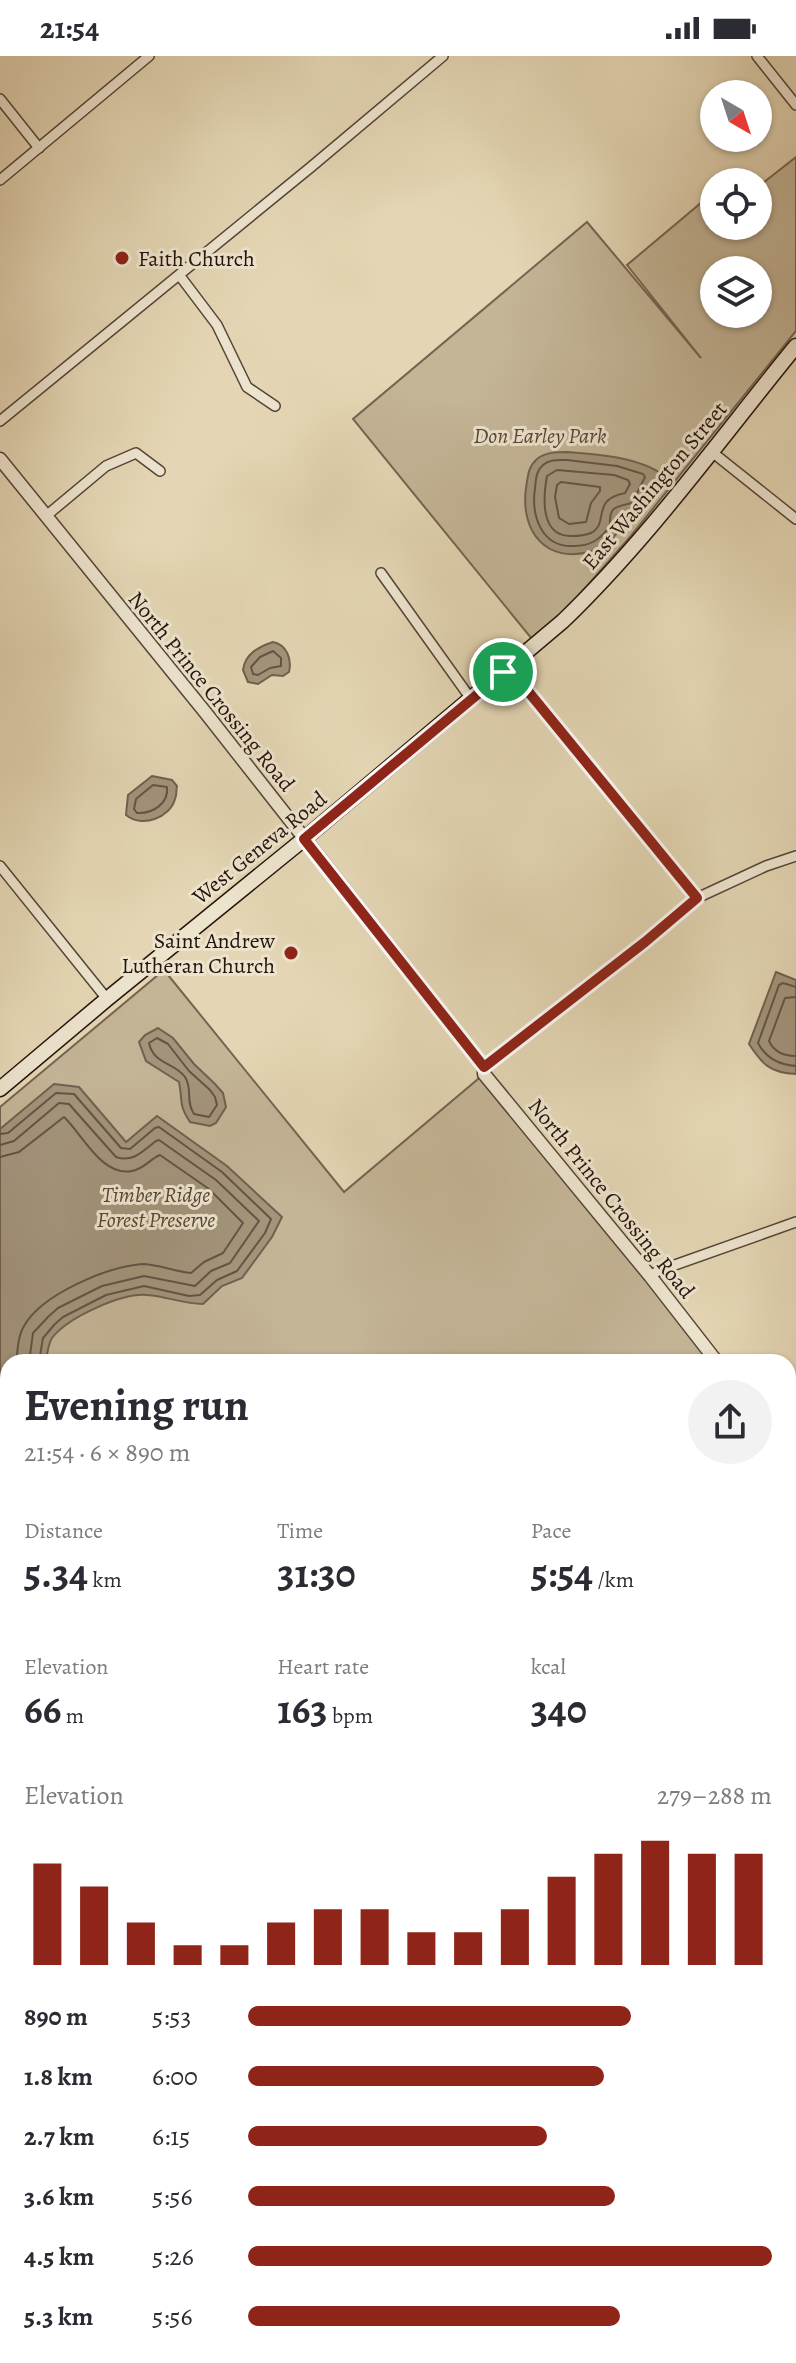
<!DOCTYPE html>
<meta charset="utf-8">
<style>
body{margin:0;font-family:Alegreya,serif;background:#f2f2f3;color:#2b2b33;height:100vh;display:flex;flex-direction:column;font-size:30px;white-space:nowrap}
*{box-sizing:border-box;margin:0}
p{font-size:26px;color:#7c7c81}
.icon{flex:none;width:44px;height:44px;fill:none;stroke:currentColor;stroke-width:2;stroke-linecap:round;stroke-linejoin:round}
.map{position:relative;flex:1;overflow:hidden}
.side{position:absolute;left:0px;top:1298px;width:796px;height:1010px;display:flex;flex-direction:column;background:#fff;border-radius:24px 24px 0 0;box-shadow:0 2px 6px #0004}
.side>*{flex:none}
.needle{width:52px;rotate:141deg}
.controls{position:absolute;left:700px;top:24px;display:grid;gap:16px}
.controls a{display:grid;place-items:center;width:72px;height:72px;border-radius:50%;background:#fff;box-shadow:0 2px 6px #0004;font-size:40px}
.pin{position:absolute;display:grid;place-items:center;width:68px;height:68px;color:#fff;margin:-34px;border:4px solid #fff;border-radius:50%;box-shadow:0 2px 8px #0007}
.round{display:grid;place-items:center;flex:none;width:84px;height:84px;border-radius:42px;background:#f2f2f3}
.overview{display:flex;align-items:center;justify-content:space-between;height:136px;padding:0 24px}
h1{font-size:44px;font-weight:700;line-height:60px}
.figures{display:grid;grid-template-columns:repeat(3,1fr);gap:12px;height:136px;padding:8px 24px}
.figures div{display:grid;align-content:center}
.figures b{font-size:40px;font-weight:700}
.figures small{font-size:22px;font-weight:400}
.figures p{font-size:22px}
.chart{height:224px;padding:16px 24px}
.chart p{display:flex;justify-content:space-between}
.chart svg{width:100%;height:144px;margin-top:8px;stroke:#8f2418;stroke-width:6}
ul{padding:0 24px;list-style:none;font-size:26px}
li{display:grid;grid-template-columns:128px 96px 1fr;align-items:center;height:60px}
li i{height:20px;border-radius:10px;background:#8f2418}
.status{display:flex;justify-content:space-between;align-items:center;height:56px;padding:0 40px;background:#fff;direction:ltr}
.status svg{height:22px;fill:currentColor}
.map>svg:first-child{display:block}
.green{fill:#c4b597;stroke:#746452;stroke-width:2;fill-rule:evenodd}
.water{fill:#a3947b;stroke:#71604f;stroke-width:2}
.lines{fill:none;stroke-linecap:round;stroke-linejoin:round}
.shore{stroke:#645444;stroke-width:2}
.minor-casing{stroke:#554436;stroke-width:12}
.tertiary-casing{stroke:#554436;stroke-width:15}
.secondary-casing{stroke:#25130c;stroke-width:17}
.minor{stroke:#ede4ce;stroke-width:9}
.tertiary{stroke:#ede4ce;stroke-width:12}
.secondary{stroke:#ede4ce;stroke-width:14}
.route-casing{stroke:#fff;stroke-width:16}
.route{stroke:#8f2418;stroke-width:10}
.poi-dot{fill:#8f2418;stroke:#ede4ce;stroke-width:3}
.labels{text-anchor:middle;stroke-width:6;stroke-linejoin:round;paint-order:stroke}
.poi-label{font-size:22px;fill:#25130c;stroke:#ede4ce;text-anchor:start}
.park-label{font-size:22px;font-style:italic;fill:#554436;stroke:#ede4ce}
.street-label{font-size:22px;fill:#25130c;stroke:#ede4ce}
</style>
<div class="status"><b>21:54</b><svg viewBox="0 0 49 12"><path d="M0 12V9h3v3zM5 12V6h3v6zM10 12V3h3v9zM15 12V0h3v12zM26 1h20v11H26zM47 4h2v5h-2z"/></svg></div>
<div class="map">
<svg width="796" height="2307" viewBox="0 0 796 2307">
<rect width="100%" height="100%" fill="#e4d6b4"/>
<filter id="stains"><feTurbulence type="fractalNoise" baseFrequency=".0025" numOctaves="4"/><feColorMatrix values="0 0 0 0 .2 0 0 0 0 .09 0 0 0 0 .02 0 0 0 .5 -.17"/></filter>
<radialGradient id="worn" r=".72"><stop offset=".6" stop-color="#630" stop-opacity="0"/><stop offset="1" stop-color="#630" stop-opacity=".3"/></radialGradient>
<g class="green">
<path d="M796 101V275L630 481 536 588 353 363 587 166 701 302 627 209 714 136V170H758V131ZM714 214H758V258H714Z"/>
<path d="M164 914 344 1136 484 1018 717 1306H8V1682L0 1689V1051Z"/>
<path d="M788 1394 796 1404V1527L788 1534Z"/>
<path d="M0 1718 8 1719V1823H0Z"/>
<path d="M8 1882V2047L0 2037V1889Z"/>
</g>
<g class="water">
<path d="M567 396C596 398 639 401 663 419V422L650 430 638 453 634 456H622L619 459C618 463 620 467 619 471 617 482 602 492 592 495 546 509 520 475 526 432 528 420 528 411 537 403 546 396 556 396 567 396Z"/>
<path d="M273 586C287 589 292 603 289 616L283 620 272 619 258 628 248 626 243 614C245 598 258 591 273 586Z"/>
<path d="M152 720 172 724 177 730C176 734 177 739 175 743 170 762 142 772 126 759L128 739Z"/>
<path d="M776 916 796 924V1018C770 1017 762 1008 749 988Z"/>
<path d="M158 972 173 982 194 1008 215 1028 223 1037 226 1051 216 1067 210 1070 190 1066C178 1048 183 1045 179 1026L146 1005 139 986 145 979Z"/>
<path d="M54 1028 79 1031 126 1086 157 1060 227 1110 282 1161 272 1181 242 1222 222 1230 203 1248C183 1248 166 1240 147 1239 122 1237 68 1261 52 1282 48 1288 47 1298 46 1306H8V1418L0 1409V1073Z"/>
</g>
<g class="lines">
<g class="shore">
<path d="M567 404 617 410 643 418 645 421 632 447C615 451 609 450 610 470 600 484 590 490 574 490 541 492 531 459 535 432 536 423 536 415 543 409 550 403 558 404 567 404Z"/>
<path d="M557 414 614 419 628 424 630 428 625 437C590 444 610 467 591 477 586 479 578 480 572 480 540 481 543 442 547 420Z"/>
<path d="M561 426 600 431V435L591 447 586 466 569 468 559 462 555 441 557 429Z"/>
<path d="M273 595 281 602V610L270 612 258 619 253 618 251 611 260 601Z"/>
<path d="M153 729 167 731C169 747 153 758 137 757L134 753 136 743Z"/>
<path d="M796 931 783 927 779 929 758 987C766 1002 778 1009 796 1010"/>
<path d="M796 941 785 942 769 985C774 996 785 1000 796 1000"/>
<path d="M157 982 168 988 189 1015 210 1034 215 1041 217 1049 209 1061 194 1058C185 1044 193 1033 185 1021 174 1006 154 1009 149 987Z"/>
<path d="M0 1078 8 1077 56 1037 74 1038 121 1092 130 1093 155 1072 159 1071 222 1116 271 1163 265 1177 237 1215 217 1224 200 1239 189 1240 144 1230 106 1239 63 1261 55 1268 43 1282 39 1306"/>
<path d="M0 1089 14 1085 59 1047 69 1048 116 1101C133 1107 143 1095 156 1085L159 1084 216 1124 259 1165 230 1207 211 1215 195 1230 144 1220 102 1230 58 1252 48 1261 33 1277 29 1306"/>
<path d="M0 1101 19 1096 64 1061C83 1079 102 1121 132 1115 144 1113 150 1103 160 1099L209 1133 243 1167 223 1197 204 1206 191 1217C175 1216 158 1208 142 1208 107 1211 42 1238 24 1270 18 1280 17 1295 17 1306"/>
</g>
<defs>
<g id="minor">
<path d="M757 0 796 49"/>
<path d="M0 43 39 92"/>
<path d="M0 124 149 0"/>
<path d="M180 220 217 269 247 331 275 350"/>
<path d="M0 365 311 111 443 0"/>
<path d="M712 396 796 463"/>
<path d="M46 460 106 410 136 397 160 415"/>
<path d="M381 517 471 643"/>
<path d="M509 612 697 842"/>
<path d="M0 810 107 943"/>
<path d="M484 1011 645 886 697 842 766 810 796 800"/>
<path d="M650 1220 658 1215 796 1166"/>
<path d="M788 1703 796 1696"/>
<path d="M0 2040 8 2050"/>
<path d="M208 2300 214 2307"/>
</g>
<g id="tertiary">
<path d="M0 403 205 656 484 1011V1018L650 1220 717 1306"/>
<path d="M788 1395 796 1405"/>
</g>
<path id="secondary" d="M0 1033 107 943 304 783 563 565C650 481 720 383 796 290"/>
</defs>
<use href="#minor" class="minor-casing"/>
<use href="#tertiary" class="tertiary-casing"/>
<use href="#secondary" class="secondary-casing"/>
<use href="#minor" class="minor"/>
<use href="#tertiary" class="tertiary"/>
<use href="#secondary" class="secondary"/>
</g>
<g class="lines">
<defs>
<path id="route" d="M509 612 697 842 645 886 484 1011 304 783Z"/>
</defs>
<use href="#route" class="route-casing"/>
<use href="#route" class="route"/>
</g>
<g class="poi-dot">
<circle cx="122" cy="202" r="8"/>
<circle cx="291" cy="897" r="8"/>
</g>
<g class="labels">
<g class="poi-label">
<text x="138" y="210">Faith Church</text>
<text x="275" y="892" text-anchor="end">Saint Andrew<tspan x="275" dy="25">Lutheran Church</tspan></text>
</g>
<g class="park-label">
<text x="540" y="387">Don Earley Park</text>
<text x="156" y="1146">Timber Ridge<tspan x="156" dy="25">Forest Preserve</tspan></text>
</g>
<g class="street-label">
<text transform="translate(654 429) rotate(-50)" y="8">East Washington Street</text>
<text transform="translate(212 635) rotate(51)" y="8">North Prince Crossing Road</text>
<text transform="translate(259 791) rotate(-39)" y="8">West Geneva Road</text>
<text transform="translate(612 1142) rotate(51)" y="8">North Prince Crossing Road</text>
</g>
</g>
<rect width="100%" height="100%" filter="url(#stains)"/>
<rect width="100%" height="100%" fill="url(#worn)"/>
</svg>
<div class="controls">
<a><svg class="needle" viewBox="-14 -14 28 28"><path d="M0-13l5 13h-10z" fill="#e53935"/><path d="M0 13l5-13h-10z" fill="#7c7c81"/></svg></a>
<a><svg class="icon" aria-label="locate" viewBox="0 0 24 24"><circle cx="12" cy="12" r="6"/><path d="M12 2v4M12 18v4M2 12h4M18 12h4"/></svg></a>
<a><svg class="icon" aria-label="layers" viewBox="0 0 24 24"><path d="M12 4l9 5-9 5-9-5zM3 14l9 5 9-5"/></svg></a>
</div>
<div class="pin" style="left:503px;top:616px;background:#1e9e55"><svg class="icon" aria-label="arrive" viewBox="0 0 24 24"><path d="M6 21V4h12l-3 4 3 4H6"/></svg></div>
<section class="side">
<div class="overview"><div><h1>Evening run</h1><p>21:54 · 6 × 890 m</p></div><a class="round"><svg class="icon" aria-label="share" viewBox="0 0 24 24"><path d="M12 15V3M7 8l5-5 5 5M5 13v7h14v-7"/></svg></a></div>
<div class="figures">
<div><p>Distance</p><b>5.34<small> km</small></b></div>
<div><p>Time</p><b>31:30</b></div>
<div><p>Pace</p><b>5:54<small> /km</small></b></div>
</div>
<div class="figures">
<div><p>Elevation</p><b>66<small> m</small></b></div>
<div><p>Heart rate</p><b>163<small> bpm</small></b></div>
<div><p>kcal</p><b>340</b></div>
</div>
<div class="chart"><p><span>Elevation</span>279–288 m</p>
<svg viewBox="0 0 160 44" preserveAspectRatio="none"><path d="M5 44V13M15 44V20M25 44V31M35 44V38M45 44V38M55 44V31M65 44V27M75 44V27M85 44V34M95 44V34M105 44V27M115 44V17M125 44V10M135 44V6M145 44V10M155 44V10"/></svg>
</div>
<ul>
<li><b>890 m</b>5:53<i style="width:73%"></i></li>
<li><b>1.8 km</b>6:00<i style="width:68%"></i></li>
<li><b>2.7 km</b>6:15<i style="width:57%"></i></li>
<li><b>3.6 km</b>5:56<i style="width:70%"></i></li>
<li><b>4.5 km</b>5:26<i style="width:100%"></i></li>
<li><b>5.3 km</b>5:56<i style="width:71%"></i></li>
</ul>
</section>
</div>
